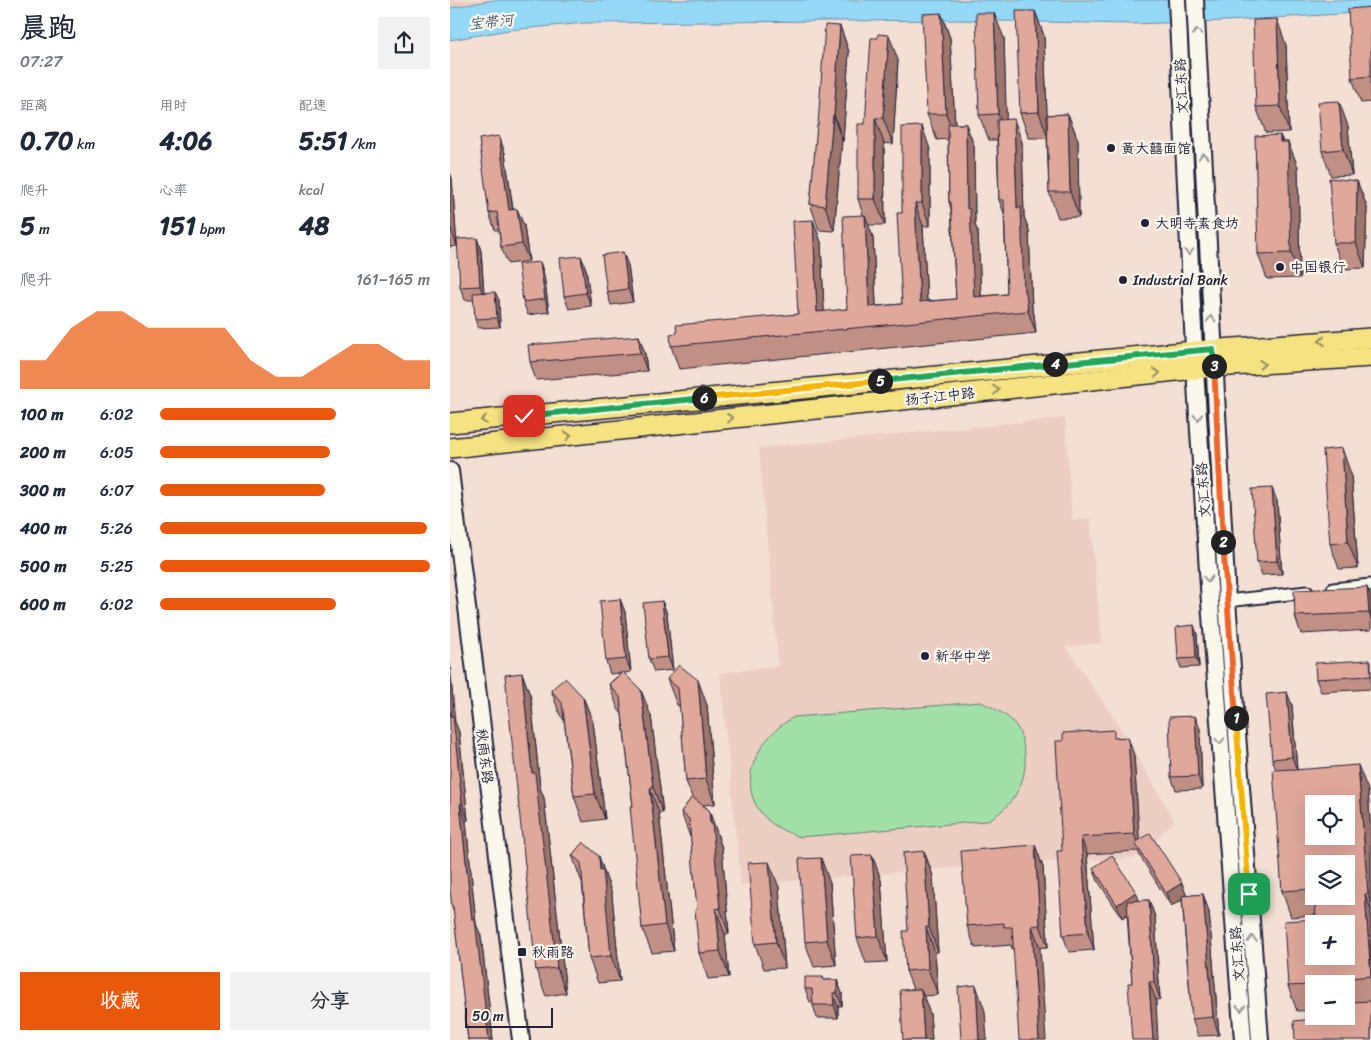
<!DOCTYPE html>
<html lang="zh">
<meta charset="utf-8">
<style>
body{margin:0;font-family:Sriracha,"LXGW WenKai TC",sans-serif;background:#f2f2f3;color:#1f2937;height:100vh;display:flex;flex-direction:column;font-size:19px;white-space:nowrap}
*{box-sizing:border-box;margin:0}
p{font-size:16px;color:#747a83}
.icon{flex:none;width:28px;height:28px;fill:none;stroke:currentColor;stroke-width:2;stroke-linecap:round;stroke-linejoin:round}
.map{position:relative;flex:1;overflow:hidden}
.details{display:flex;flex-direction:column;background:#fff;width:450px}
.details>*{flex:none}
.fabs{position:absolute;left:855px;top:795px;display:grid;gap:10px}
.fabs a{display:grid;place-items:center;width:50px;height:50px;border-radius:0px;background:#fff;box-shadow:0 5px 20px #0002;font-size:25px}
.scale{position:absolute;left:15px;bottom:12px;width:88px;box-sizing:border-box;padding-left:5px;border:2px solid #22223b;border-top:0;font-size:14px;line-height:18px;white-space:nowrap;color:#22223b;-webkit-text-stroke:4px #fbf7ec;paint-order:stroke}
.pin{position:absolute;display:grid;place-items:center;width:42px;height:42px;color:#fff;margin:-21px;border-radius:10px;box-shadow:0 2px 8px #0006}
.km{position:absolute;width:25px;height:25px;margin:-12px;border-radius:50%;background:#222;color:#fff;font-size:14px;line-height:25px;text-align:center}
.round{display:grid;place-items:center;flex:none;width:52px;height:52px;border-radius:0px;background:#f2f2f3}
.overview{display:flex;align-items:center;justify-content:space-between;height:85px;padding:0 20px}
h1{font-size:28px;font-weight:700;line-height:38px}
.metrics{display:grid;grid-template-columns:repeat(3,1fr);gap:8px;height:85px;padding:5px 20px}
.metrics div{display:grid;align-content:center}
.metrics b{font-size:25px;font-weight:700}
.metrics small{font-size:14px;font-weight:400}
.metrics p{font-size:14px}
.chart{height:140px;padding:10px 20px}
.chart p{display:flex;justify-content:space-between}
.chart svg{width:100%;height:90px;margin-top:5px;fill:#ea580c;opacity:.7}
.primary-button{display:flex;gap:10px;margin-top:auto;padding:10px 20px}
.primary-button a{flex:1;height:58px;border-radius:0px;background:#ea580c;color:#fff;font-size:20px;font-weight:700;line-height:58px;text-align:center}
.primary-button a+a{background:#f2f2f3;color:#1f2937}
ul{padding:0 20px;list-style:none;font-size:16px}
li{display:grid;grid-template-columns:80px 60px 1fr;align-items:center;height:38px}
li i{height:12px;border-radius:6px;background:#ea580c}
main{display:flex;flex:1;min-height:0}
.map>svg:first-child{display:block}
.built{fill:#edcec3}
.green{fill:#a3e0a7;stroke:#628171}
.water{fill:#95d9f7;stroke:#6790ac}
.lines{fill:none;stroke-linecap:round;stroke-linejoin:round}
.street-casing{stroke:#22223b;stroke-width:15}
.secondary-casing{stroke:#22223b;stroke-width:20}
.primary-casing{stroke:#22223b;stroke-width:22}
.street{stroke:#fbf7ec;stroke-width:11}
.secondary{stroke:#fbf7ec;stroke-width:16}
.primary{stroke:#f5e382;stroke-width:19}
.wall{fill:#c19085;stroke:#22223b}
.shaded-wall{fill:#9d756c;stroke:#22223b}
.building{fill:#e0a79b;stroke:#22223b;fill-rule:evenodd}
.oneway{stroke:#99979c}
.oneway2{stroke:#968c62}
.split-1-casing{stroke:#fff;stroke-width:10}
.split-2-casing{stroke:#fff;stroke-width:10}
.split-3-casing{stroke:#fff;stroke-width:10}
.split-4-casing{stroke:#fff;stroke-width:10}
.split-5-casing{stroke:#fff;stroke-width:10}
.split-6-casing{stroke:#fff;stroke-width:10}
.split-7-casing{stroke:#fff;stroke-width:10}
.split-1{stroke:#f5b400;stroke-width:6}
.split-2{stroke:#f0652b;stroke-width:6}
.split-3{stroke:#f0652b;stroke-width:6}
.split-4{stroke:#22a559;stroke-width:6}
.split-5{stroke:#22a559;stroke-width:6}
.split-6{stroke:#f5b400;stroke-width:6}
.split-7{stroke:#22a559;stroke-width:6}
.poi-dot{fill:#22223b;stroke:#fbf7ec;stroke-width:2}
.labels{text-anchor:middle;stroke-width:4.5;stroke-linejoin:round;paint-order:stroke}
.street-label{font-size:14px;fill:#22223b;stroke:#fbf7ec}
.poi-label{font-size:14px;fill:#22223b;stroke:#fbf7ec;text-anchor:start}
.water-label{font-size:15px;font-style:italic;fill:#445973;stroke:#fbf7ec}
</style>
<main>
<section class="details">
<div class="overview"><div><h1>晨跑</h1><p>07:27</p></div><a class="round"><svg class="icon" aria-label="share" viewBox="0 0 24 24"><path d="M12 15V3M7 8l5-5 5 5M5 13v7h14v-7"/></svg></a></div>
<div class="metrics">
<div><p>距离</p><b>0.70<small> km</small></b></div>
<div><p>用时</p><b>4:06</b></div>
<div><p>配速</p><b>5:51<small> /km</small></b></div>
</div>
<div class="metrics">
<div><p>爬升</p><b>5<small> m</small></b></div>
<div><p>心率</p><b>151<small> bpm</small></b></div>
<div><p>kcal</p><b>48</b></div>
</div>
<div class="chart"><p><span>爬升</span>161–165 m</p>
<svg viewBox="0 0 160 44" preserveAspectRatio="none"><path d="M0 44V30L10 30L20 14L30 6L40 6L50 14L60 14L70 14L80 14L90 30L100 38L110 38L120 30L130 22L140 22L150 30L160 30V44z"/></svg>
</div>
<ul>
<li><b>100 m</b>6:02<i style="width:65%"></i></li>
<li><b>200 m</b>6:05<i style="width:63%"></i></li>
<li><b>300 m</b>6:07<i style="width:61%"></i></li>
<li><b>400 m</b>5:26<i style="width:99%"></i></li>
<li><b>500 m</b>5:25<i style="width:100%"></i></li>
<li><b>600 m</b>6:02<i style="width:65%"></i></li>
</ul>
<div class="primary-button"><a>收藏</a><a>分享</a></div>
</section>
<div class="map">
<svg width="921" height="1040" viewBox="0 0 921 1040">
<rect width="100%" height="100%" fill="#f3dfd4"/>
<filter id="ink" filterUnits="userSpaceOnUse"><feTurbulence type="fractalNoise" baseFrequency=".02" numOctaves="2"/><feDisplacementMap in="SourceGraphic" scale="10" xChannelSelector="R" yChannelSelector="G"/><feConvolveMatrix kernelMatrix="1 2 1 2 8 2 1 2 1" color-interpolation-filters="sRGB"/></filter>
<g filter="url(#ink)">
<g class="built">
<path d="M0 0H43L0 8Z"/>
<path d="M615 418 622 520 640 519 652 643 616 647 670 727 725 821 685 858 540 865 291 885 270 673 328 666 309 448Z"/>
</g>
<path class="green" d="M531 702C543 708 555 713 564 723 570 730 572 739 574 748 580 778 564 808 536 821L350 837C339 833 328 829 319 821 281 788 307 737 344 717Z"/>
<path class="water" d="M43 0H921V12L776 21 681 24 507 20 135 23 59 30 0 40V8Z"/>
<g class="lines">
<defs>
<g id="street">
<path d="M883 589 921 585"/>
<path d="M777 601 857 592"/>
</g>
<g id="secondary">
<path d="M727 0 745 369 760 602 793 1040"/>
<path d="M745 0 777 601 810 1040"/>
<path d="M0 471 71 1040"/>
</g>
<g id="primary">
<path d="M0 423 744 351 921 338"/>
<path d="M0 448 764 367 921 357"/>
</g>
</defs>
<use href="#street" class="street-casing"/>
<use href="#secondary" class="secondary-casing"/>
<use href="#primary" class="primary-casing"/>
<use href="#street" class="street"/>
<use href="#secondary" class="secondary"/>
<use href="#primary" class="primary"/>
</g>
<g class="wall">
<path d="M921 7V102L911 103 902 78Z"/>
<path d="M585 11 594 36 597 115 618 114 628 140 629 217 608 218 599 192 597 138H579L570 113Z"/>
<path d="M491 13 500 38 505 124H516L524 146 525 225 528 232 531 296 557 294 554 213 549 200 547 140H539L529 115 554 38 556 119 572 142 574 217 579 230 582 309 584 314 586 333 229 369 221 346 348 314 363 220 371 242 374 312 397 309 413 215 408 199 415 124 448 60 443 144 434 143 435 225H418L423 237 426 306 452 304V213L480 149V226H473L477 301 506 299 501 209 499 202 498 139 487 140 477 114Z"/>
<path d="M390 26 399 52 393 141 392 140 384 231 369 230 360 204 368 125Z"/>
<path d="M836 45 839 132 816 133 806 107Z"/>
<path d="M898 126 902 175 881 176 872 151Z"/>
<path d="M830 135 833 142H838L848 167 850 278 817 279 808 254Z"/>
<path d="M49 136 55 153 63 209H67L74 226 79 261 58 264 51 247 49 230H45L39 213Z"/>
<path d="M0 173 2 178 7 246 0 247Z"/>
<path d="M907 181 917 207 915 268 893 269 884 243Z"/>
<path d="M27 238 31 251 34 292 49 300 50 327 28 328 25 319 24 300H15L10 287Z"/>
<path d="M131 256 136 269 141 306 119 309 114 296Z"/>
<path d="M90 262 94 275 99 312 78 315 73 302Z"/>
<path d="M178 265 183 302 161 305 157 292Z"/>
<path d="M189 336 195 354 197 371 86 380 80 362Z"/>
<path d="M901 474 908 568 889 569 880 544Z"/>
<path d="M827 501 832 574 812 575 807 562Z"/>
<path d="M917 587 921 597V630L851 634 845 616Z"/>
<path d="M170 599 175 612 181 672 174 673 201 716 213 813H209L224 951 202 953 192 928 183 806 172 714 168 709 159 684 171 673 160 674 156 661Z"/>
<path d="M212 601 217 614 223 670 204 672 199 659Z"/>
<path d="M747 634 749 667 731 668 728 659Z"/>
<path d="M921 662V689L871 692 866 679Z"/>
<path d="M72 673 81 698 90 788 94 798 116 993 96 996 86 970Z"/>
<path d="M217 679 257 705 265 804 253 805 259 810 268 836 269 840 272 848 279 934H275L279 977 258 979 249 953 247 909 241 838 240 837 231 812 242 797 236 781 230 707 227 705Z"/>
<path d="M101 690 133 697 143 722 155 819 133 822 124 796 114 720 110 715Z"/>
<path d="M842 705 847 770 918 790 921 836V1040L874 1018 903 1008 902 1004H896V984H864V1010L847 1011 838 986 866 919V915L841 917 832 891 826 770 822 759Z"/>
<path d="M5 722 9 732 18 820 16 821 26 924 31 936 43 1040H18L4 913 2 907Z"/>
<path d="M750 729 752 789 726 790 721 777Z"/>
<path d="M667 738 684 755 689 840 732 883 736 896 753 894 759 912 769 1035 748 1036 742 1019 732 900 721 906 690 856 688 851 637 854 644 950 619 952 613 935 612 851Z"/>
<path d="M585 845 593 867 598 947 562 949 561 945 525 948 517 926Z"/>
<path d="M474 851 483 876 488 952H485L488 995 473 996 480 1014 482 1040H453L463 989 456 971 458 931Z"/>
<path d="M122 855 158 882 162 895 170 981 148 983 139 958 132 881 131 880Z"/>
<path d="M422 855 431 880 437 962 416 963 407 938Z"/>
<path d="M643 868 689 901 699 900 705 917 710 999 706 1000 682 983 677 914 672 918 648 881Z"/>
<path d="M380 883 386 965 364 967 355 942Z"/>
<path d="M329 887 335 968 314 969 305 944Z"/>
<path d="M373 977 374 980H387L392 993V1006H388V1018H367L363 1005V1002H360L355 989Z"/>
</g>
<g class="shaded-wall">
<path d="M585 11 594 36 598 138 589 112Z"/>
<path d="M491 13 500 38 506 139 496 114Z"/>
<path d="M544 13 554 38 557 140 548 114Z"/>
<path d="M827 19 836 45 839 132 830 106Z"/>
<path d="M390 26 399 52 393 141 384 115Z"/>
<path d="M439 35 448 60 443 144 433 118Z"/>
<path d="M889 101 898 126 902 175 893 149Z"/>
<path d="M618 114 628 140 629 217 620 192Z"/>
<path d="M383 115 392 140 384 231 375 206Z"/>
<path d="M425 118 434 143 435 225 425 199Z"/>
<path d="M564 119 572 142 574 217 579 230 582 309 584 314 586 333 578 311 574 292 567 208Z"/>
<path d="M516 124 524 146 525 225 528 232 532 315 524 297 517 209Z"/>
<path d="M472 126 480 149V226L472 203Z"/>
<path d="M830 135 839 159 838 142 848 167 850 278 841 253Z"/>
<path d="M49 136 55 153 65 227 59 210Z"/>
<path d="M0 173 2 178 7 246 0 227Z"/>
<path d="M907 181 917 207 915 268 906 243Z"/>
<path d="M465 203 473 226 478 321 470 302Z"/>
<path d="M67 209 74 226 79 261 72 244Z"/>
<path d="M415 215 423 237 427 326 419 307Z"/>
<path d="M363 220 371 242 375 331 367 312Z"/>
<path d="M27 238 31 251 34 299 30 286Z"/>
<path d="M173 252 178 265 183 302 178 289Z"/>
<path d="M131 256 136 269 141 306 136 293Z"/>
<path d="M90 262 94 275 99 312 95 299Z"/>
<path d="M45 292 49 300 50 327 47 318Z"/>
<path d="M189 336 195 354 197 371 190 353Z"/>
<path d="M892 448 901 474 908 568 898 542Z"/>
<path d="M822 488 827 501 832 574 827 561Z"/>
<path d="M917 587 921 597V619L919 613Z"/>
<path d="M170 599 175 612 181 672 176 659Z"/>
<path d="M212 601 217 614 223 670 218 657Z"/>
<path d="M744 625 747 634 749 667 746 658Z"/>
<path d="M0 663 5 722 9 732 18 820 12 804 1 716Z"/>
<path d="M72 673 81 698 90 788 94 798 116 993 107 968 82 773Z"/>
<path d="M248 680 257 705 265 804 256 779Z"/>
<path d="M191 690 201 716 213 813 203 787Z"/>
<path d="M837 692 842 705 847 770 842 757Z"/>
<path d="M133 697 143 722 155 819 145 794Z"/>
<path d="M745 716 750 729 752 789 748 776Z"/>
<path d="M678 737 684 755 690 851 684 834Z"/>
<path d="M908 765 918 790 921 836V903L918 894Z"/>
<path d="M200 788 209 813 224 951 215 925Z"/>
<path d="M10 804 16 821 26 924 31 936 43 1040H39L22 920Z"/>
<path d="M259 810 268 836 269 840 272 848 279 934 270 908Z"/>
<path d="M631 837 637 854 644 950 638 933Z"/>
<path d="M585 845 593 867 598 947 590 925Z"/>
<path d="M474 851 483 876 488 952 479 927Z"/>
<path d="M422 855 431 880 437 962 428 936Z"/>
<path d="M149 856 162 895 170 981 161 956Z"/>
<path d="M371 858 380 883 386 965 377 940Z"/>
<path d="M319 862 329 887 335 968 326 942Z"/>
<path d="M732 883 737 897 721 906 716 893Z"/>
<path d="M686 892 691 905 672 918 667 905Z"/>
<path d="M753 894 759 912 769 1035 763 1017Z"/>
<path d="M915 894 921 910V974Z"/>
<path d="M699 900 705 917 710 999 704 982Z"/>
<path d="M266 909 275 934 279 977 270 951Z"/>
<path d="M582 926 590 948 596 1040H589Z"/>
<path d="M476 927 485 952 488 995 478 969Z"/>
<path d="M387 980 392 993V1006L387 993Z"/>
<path d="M699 982 706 1000 708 1040H703Z"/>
<path d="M857 982 864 1000V1003L857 985Z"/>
<path d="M526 985 535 1011 537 1040H529Z"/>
<path d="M471 989 480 1014 482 1040H474Z"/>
<path d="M383 993 388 1006V1018L384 1005Z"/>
</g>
<g class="building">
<path d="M921 7V76L902 78 898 9Z"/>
<path d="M566 11H585L589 112 570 113Z"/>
<path d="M491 13 496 114H477L472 14Z"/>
<path d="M526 13H544L548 114 529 115Z"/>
<path d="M827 19 830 106 806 107 803 20Z"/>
<path d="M375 25 390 26 384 115H383L375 206 360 204 367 125H368Z"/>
<path d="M428 34 439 35 433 118H425V199H408V124H415L421 38H428Z"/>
<path d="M889 101 893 149 872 151 868 102Z"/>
<path d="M618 114 620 192H599L597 115Z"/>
<path d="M564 119 567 208 571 207 574 292H576L578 311 221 346 220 334 227 333 226 325 348 314 343 221 363 220 367 312 397 309 393 216 415 215 419 307 452 304 447 213H452V127L472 126V203H465L470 302 506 299 501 202H499L498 124H516L517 209H520L524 297 557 294 554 200H549L547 120Z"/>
<path d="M830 135V142H838L841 253 808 254 805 136Z"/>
<path d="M49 136 59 210 67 209 72 244 51 247 47 212 39 213 29 139Z"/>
<path d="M879 178 907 181 906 243H884Z"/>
<path d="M27 238 30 286 10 287 7 239Z"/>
<path d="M173 252 178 289 157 292 152 255Z"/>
<path d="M131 256 136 293 114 296 110 258Z"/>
<path d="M90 262 95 299 73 302 68 264Z"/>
<path d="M45 292 47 318 25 319 23 293Z"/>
<path d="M189 336 190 353 80 362 78 345Z"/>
<path d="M892 448 898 542 880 544 873 450Z"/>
<path d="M822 488 827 561 807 562 802 489Z"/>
<path d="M917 587 919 613 845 616 844 590Z"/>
<path d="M170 599 176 659 156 661 150 601Z"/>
<path d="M212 601 218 657 199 659 193 603Z"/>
<path d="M744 625 746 658 728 659 726 627Z"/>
<path d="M920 660 921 676 866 679 865 663Z"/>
<path d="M229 665 248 680 256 779 236 781 228 688 217 679Z"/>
<path d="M173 672 191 690 203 787 200 788 215 925 192 928 180 806H183L170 697 159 684Z"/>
<path d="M72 673 82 773H85L107 968 86 970 55 675Z"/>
<path d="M115 678 133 697 145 794 124 796 112 703 101 690Z"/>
<path d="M837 692 842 757 822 759 816 694Z"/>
<path d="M0 711 1 716H3L12 804H10L22 920H25L39 1040H18L3 907H2L0 890Z"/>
<path d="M745 716 748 776 721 777 719 717Z"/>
<path d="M664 730V738L678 737 684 834 631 837 638 933 613 935 607 851H612L606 741H613V733Z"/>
<path d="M908 765 918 894H915L921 976 857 982V985L838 986 834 921 866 919 865 901H863L862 889 832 891 823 770 844 769V770ZM864 804H896V836H864ZM864 864H896V896H864ZM864 924H896V956H864Z"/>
<path d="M242 797 259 810 260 823H262L270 908 266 909 270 951 249 953 245 910 247 909 239 819 231 812Z"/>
<path d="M700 833 732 883 716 893 685 843Z"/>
<path d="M133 842 149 856 150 870H153L161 956 139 958 131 863 122 855Z"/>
<path d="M585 845 590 925 582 926 589 1040H569L562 927H554V923L517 926 511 851Z"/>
<path d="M474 851 479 927H476L478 969 456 971 453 931H458L453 853Z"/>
<path d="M422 855 428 936 407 938 401 856Z"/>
<path d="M662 855 686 892 667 905 643 868Z"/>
<path d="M371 858 377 940 355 942 349 859Z"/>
<path d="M319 862 326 942 305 944 298 863Z"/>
<path d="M753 894 763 1017 742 1019 732 896Z"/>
<path d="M699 900 704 982H699L703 1040H682L678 983H682L677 901Z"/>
<path d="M355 977H373V980H387V993H383L384 1005H363L362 989H355Z"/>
<path d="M526 985 529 1040H511L508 987Z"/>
<path d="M471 989 474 1040H453L450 990Z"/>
<path d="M921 1001V1040H845L844 1021 874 1018V1016H896V1008H903L902 1002Z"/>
</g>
<defs><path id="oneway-chevron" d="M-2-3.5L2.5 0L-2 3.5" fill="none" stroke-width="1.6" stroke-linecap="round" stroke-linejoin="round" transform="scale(1.25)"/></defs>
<g class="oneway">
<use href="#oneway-chevron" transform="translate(747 32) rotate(-93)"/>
<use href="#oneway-chevron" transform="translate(753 156) rotate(-93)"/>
<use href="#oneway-chevron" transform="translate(739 252) rotate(87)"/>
<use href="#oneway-chevron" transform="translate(761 319) rotate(-93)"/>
<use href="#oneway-chevron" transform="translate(748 417) rotate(86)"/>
<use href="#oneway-chevron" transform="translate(758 579) rotate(86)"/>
<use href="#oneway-chevron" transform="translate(770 741) rotate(86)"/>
<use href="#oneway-chevron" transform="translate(802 939) rotate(-94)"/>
<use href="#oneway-chevron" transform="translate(791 1008) rotate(86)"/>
</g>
<g class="oneway2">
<use href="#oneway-chevron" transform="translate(872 341) rotate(176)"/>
<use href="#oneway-chevron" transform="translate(812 364) rotate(-4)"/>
<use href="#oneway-chevron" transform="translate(707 373) rotate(-6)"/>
<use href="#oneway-chevron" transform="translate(546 390) rotate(-6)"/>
<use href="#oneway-chevron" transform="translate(280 418) rotate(-6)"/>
<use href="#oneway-chevron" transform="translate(34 420) rotate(174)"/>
<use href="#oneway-chevron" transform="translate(118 436) rotate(-6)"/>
</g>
</g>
<g class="lines" filter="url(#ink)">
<defs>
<path id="split-1" d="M786 718 799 894"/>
<path id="split-2" d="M773 542 786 718"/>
<path id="split-3" d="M764 366 773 542"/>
<path id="split-4" d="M605 364 763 349 764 366"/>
<path id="split-5" d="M430 381 605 364"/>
<path id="split-6" d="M254 398 430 381"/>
<path id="split-7" d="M74 416 254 398"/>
</defs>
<use href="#split-1" class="split-1-casing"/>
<use href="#split-2" class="split-2-casing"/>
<use href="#split-3" class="split-3-casing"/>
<use href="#split-4" class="split-4-casing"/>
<use href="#split-5" class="split-5-casing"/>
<use href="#split-6" class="split-6-casing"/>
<use href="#split-7" class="split-7-casing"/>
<use href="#split-1" class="split-1"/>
<use href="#split-2" class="split-2"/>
<use href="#split-3" class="split-3"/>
<use href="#split-4" class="split-4"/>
<use href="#split-5" class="split-5"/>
<use href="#split-6" class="split-6"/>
<use href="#split-7" class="split-7"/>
</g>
<g class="poi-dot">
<circle cx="661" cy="148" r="5"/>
<circle cx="695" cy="223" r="5"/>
<circle cx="830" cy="267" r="5"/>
<circle cx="673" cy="280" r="5"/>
<circle cx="475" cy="656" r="5"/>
<rect x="67" y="947" width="10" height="10" rx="2.5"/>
</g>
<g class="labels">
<g class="street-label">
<text transform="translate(731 86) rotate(-93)" y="5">文汇东路</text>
<text transform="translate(490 396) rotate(-6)" y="5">扬子江中路</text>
<text transform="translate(753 490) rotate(-94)" y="5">文汇东路</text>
<text transform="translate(35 756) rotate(83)" y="5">秋雨东路</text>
<text transform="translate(787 954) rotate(-94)" y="5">文汇东路</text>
</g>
<g class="poi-label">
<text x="671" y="153">黄大囍面馆</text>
<text x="705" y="228">大明寺素食坊</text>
<text x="840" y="272">中国银行</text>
<text x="683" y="285">Industrial Bank</text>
<text x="485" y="661">新华中学</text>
<text x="82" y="957">秋雨路</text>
</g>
<g class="water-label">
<text transform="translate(41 22) rotate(-6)" y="5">宝带河</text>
</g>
</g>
</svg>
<div class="fabs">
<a><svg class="icon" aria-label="locate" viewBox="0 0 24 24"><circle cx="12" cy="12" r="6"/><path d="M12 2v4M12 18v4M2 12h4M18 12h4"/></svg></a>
<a><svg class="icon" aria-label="layers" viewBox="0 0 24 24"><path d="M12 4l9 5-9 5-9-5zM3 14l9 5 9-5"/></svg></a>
<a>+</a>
<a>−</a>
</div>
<div class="scale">50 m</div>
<div class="pin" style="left:799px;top:894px;background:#1e9e55"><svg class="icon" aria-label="arrive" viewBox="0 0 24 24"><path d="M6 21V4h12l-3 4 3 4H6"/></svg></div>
<div class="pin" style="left:74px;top:416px;background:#d93025"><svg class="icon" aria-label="check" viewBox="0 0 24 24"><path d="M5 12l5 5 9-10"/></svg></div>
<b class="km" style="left:786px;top:718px">1</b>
<b class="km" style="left:773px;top:542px">2</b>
<b class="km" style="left:764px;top:366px">3</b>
<b class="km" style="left:605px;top:364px">4</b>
<b class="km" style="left:430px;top:381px">5</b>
<b class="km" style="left:254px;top:398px">6</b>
</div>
</main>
